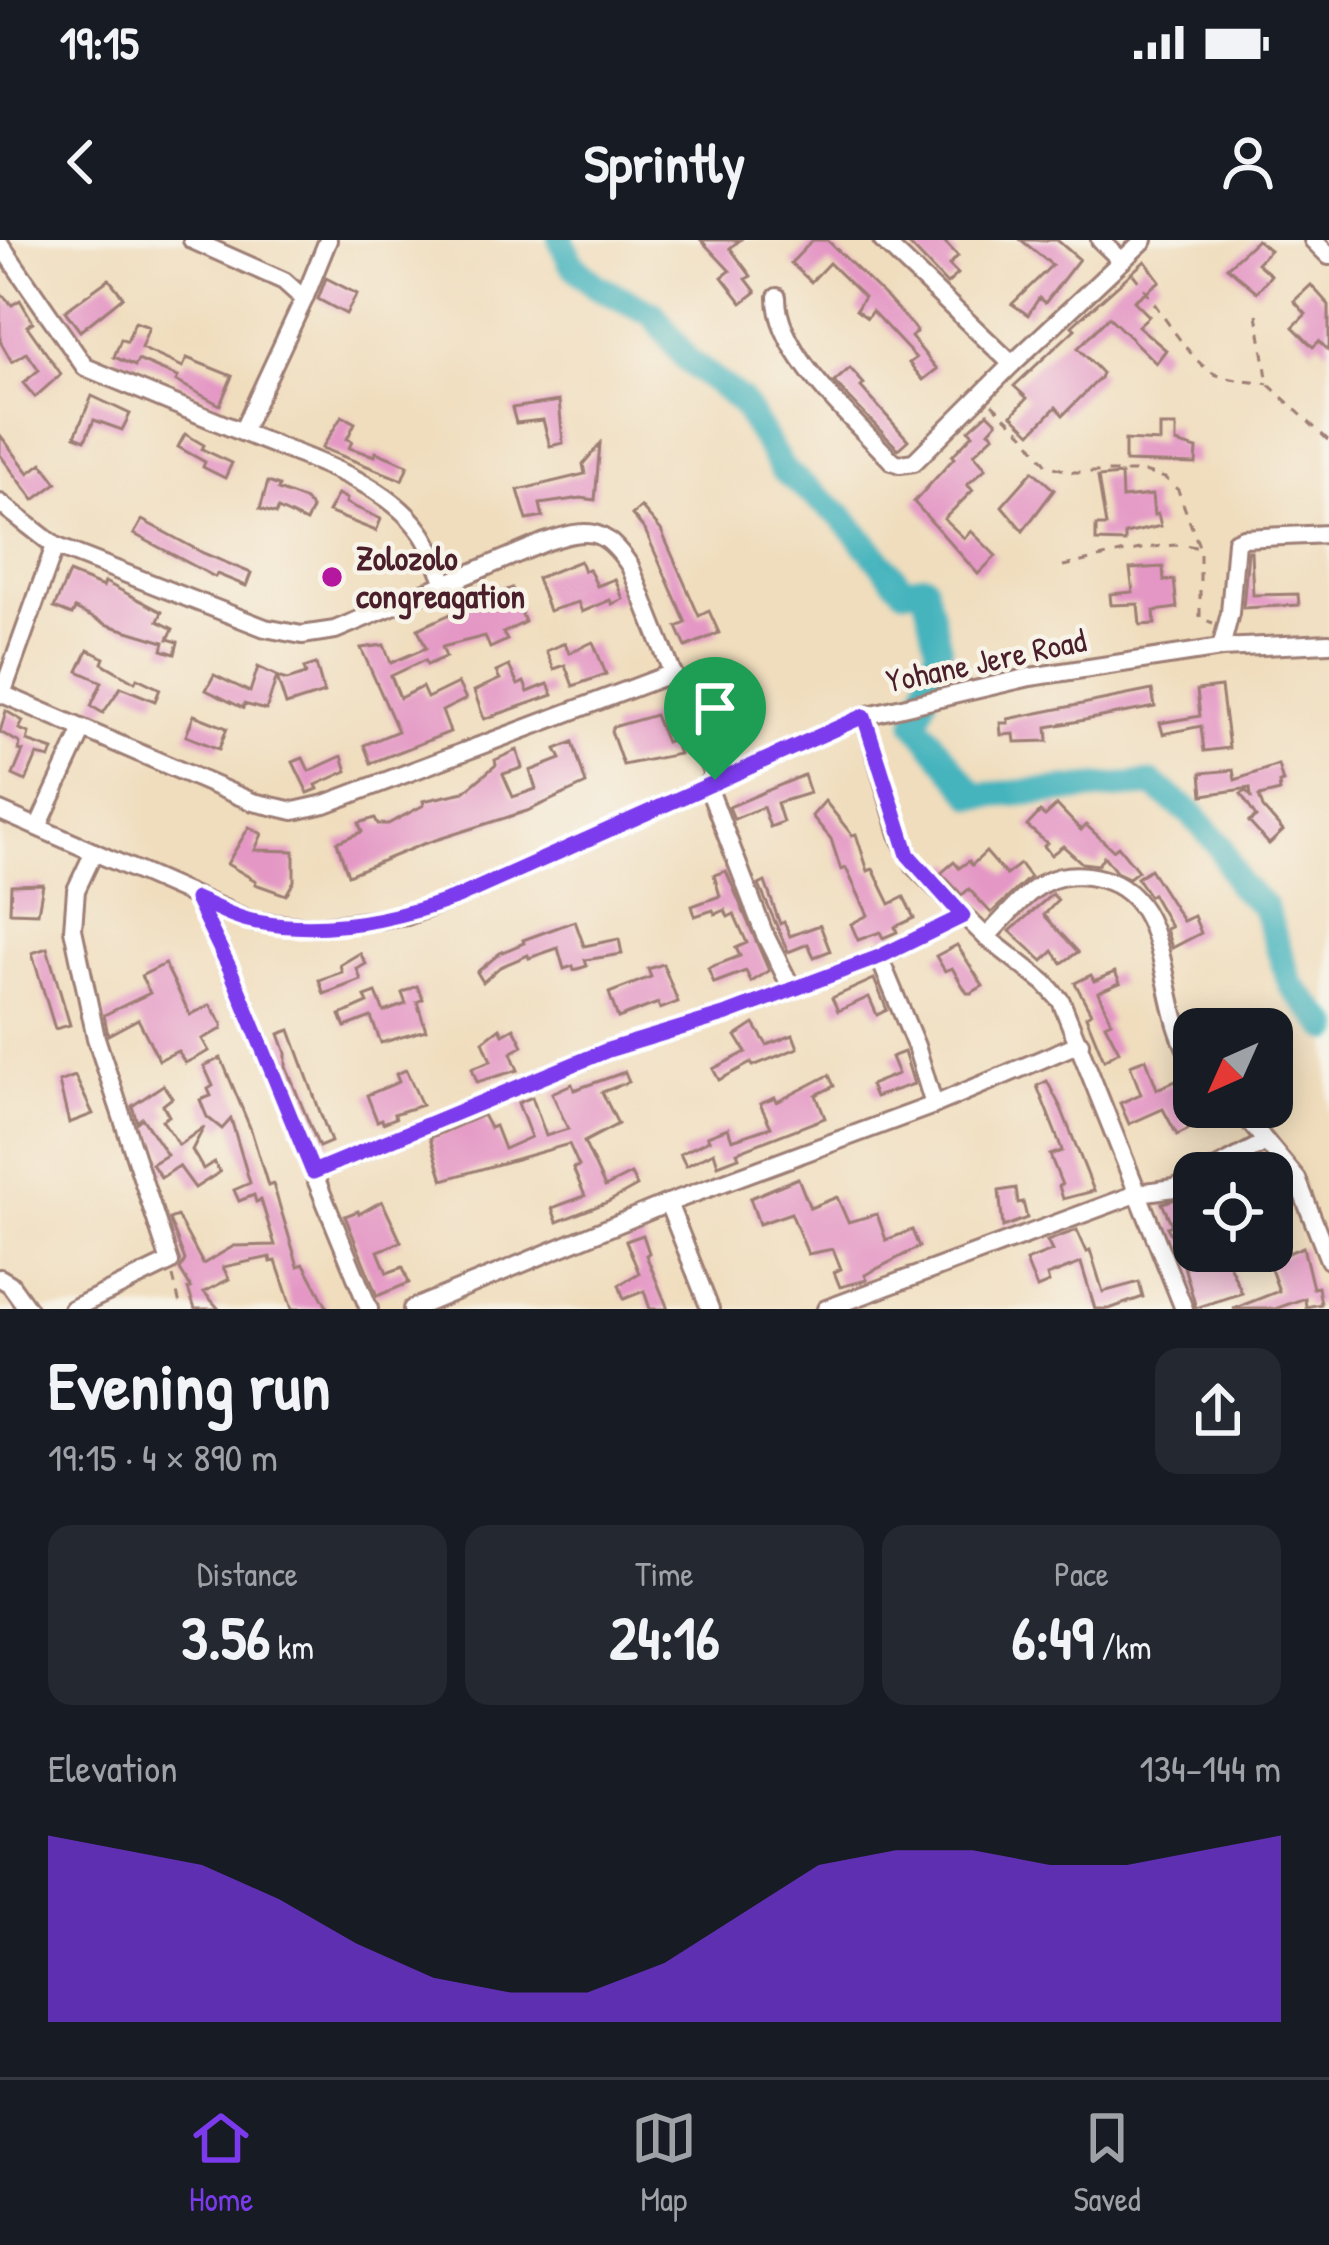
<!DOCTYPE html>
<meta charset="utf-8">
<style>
body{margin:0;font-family:"Patrick Hand",sans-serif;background:#242831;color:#f1f3f6;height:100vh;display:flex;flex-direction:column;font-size:45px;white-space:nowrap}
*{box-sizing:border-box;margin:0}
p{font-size:39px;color:#9ea1a6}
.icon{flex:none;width:66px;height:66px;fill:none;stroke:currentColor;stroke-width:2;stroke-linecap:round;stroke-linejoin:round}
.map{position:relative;height:1069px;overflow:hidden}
.drawer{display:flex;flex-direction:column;background:#171b24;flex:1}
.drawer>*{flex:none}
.needle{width:78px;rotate:225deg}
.controls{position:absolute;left:1173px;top:768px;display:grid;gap:24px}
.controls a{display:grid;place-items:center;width:120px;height:120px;border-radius:24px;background:#171b24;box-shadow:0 6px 30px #0003;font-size:60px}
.pin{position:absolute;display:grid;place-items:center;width:102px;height:102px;color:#fff;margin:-123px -51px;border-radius:50% 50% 50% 0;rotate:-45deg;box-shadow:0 0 12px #0007}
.pin .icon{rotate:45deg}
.round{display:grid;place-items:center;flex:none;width:126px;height:126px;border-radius:24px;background:#242831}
.headline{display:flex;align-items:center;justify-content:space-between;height:204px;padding:0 48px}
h1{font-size:66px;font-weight:700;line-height:90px}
.figures{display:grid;grid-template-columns:repeat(3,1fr);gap:18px;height:204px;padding:12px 48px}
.figures div{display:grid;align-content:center;border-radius:24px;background:#242831;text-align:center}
.figures b{font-size:60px;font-weight:700}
.figures small{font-size:33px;font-weight:400}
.figures p{font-size:33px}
.chart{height:336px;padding:24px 48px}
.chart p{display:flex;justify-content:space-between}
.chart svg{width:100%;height:216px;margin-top:12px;fill:#7c3aed;opacity:.7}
.status{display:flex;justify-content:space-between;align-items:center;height:84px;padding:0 60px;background:#171b24;direction:ltr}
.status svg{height:33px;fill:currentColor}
header{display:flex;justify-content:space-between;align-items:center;height:156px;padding:0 48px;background:#171b24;font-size:54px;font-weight:700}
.tab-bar{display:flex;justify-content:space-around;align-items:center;height:168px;border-top:3px solid #363941;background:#171b24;font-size:33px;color:#9ea1a6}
.tab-bar a{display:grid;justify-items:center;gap:6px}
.tab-bar .current{color:#7c3aed}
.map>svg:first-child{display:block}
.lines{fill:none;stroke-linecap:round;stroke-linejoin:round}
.river{stroke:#45b4bd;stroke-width:27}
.building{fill:#e497c5}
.minor-casing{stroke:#9d7e74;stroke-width:22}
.path{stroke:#9d7e74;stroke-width:3;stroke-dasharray:9 9;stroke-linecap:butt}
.minor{stroke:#fff;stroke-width:16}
.route-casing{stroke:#fff;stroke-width:24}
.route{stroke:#7c3aed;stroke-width:15}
.poi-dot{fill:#b5179e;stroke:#f7f3e8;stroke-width:4.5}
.labels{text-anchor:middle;stroke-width:9;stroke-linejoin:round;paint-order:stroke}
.poi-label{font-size:33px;font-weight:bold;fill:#4a1f2b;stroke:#f7f3e8;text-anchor:start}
.street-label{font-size:33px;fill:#4a1f2b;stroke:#f7f3e8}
</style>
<div class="status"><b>19:15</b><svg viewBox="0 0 49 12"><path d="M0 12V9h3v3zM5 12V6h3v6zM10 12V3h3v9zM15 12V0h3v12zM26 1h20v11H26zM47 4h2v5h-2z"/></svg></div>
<header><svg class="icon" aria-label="back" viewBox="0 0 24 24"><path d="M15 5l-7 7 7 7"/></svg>Sprintly<svg class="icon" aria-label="person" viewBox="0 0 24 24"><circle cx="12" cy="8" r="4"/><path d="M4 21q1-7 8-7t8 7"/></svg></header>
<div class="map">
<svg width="1329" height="1069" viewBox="0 0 1329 1069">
<rect width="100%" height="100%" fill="#f7f3e8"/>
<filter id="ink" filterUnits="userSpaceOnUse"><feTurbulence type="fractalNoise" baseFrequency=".00833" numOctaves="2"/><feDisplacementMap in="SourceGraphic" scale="24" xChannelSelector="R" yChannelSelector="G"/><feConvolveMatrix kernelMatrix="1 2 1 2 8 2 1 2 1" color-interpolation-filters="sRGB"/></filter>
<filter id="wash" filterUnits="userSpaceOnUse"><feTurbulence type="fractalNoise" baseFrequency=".004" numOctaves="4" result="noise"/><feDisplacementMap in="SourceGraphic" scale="48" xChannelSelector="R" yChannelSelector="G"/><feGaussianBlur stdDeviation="2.7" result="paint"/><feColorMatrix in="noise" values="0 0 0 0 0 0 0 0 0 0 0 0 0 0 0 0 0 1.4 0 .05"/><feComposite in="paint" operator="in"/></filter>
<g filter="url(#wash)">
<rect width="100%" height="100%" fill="#f0ddbd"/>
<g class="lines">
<path class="river" d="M561 0 571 23 596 46 653 74 687 120 741 161 783 230 842 277 904 349 924 346 939 409 916 483 975 556 1152 544 1192 574 1220 606 1239 645 1264 666 1291 745 1329 788"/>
</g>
<g id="blocks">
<g class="building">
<path d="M701 0H740L730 8 751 36 746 39 756 52 742 63 722 37 730 31Z"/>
<path d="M813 0H827L888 59 917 91 911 97 937 129 923 140 909 123 916 118 872 71 867 78 856 70 864 57 829 23 811 42 791 23Z"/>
<path d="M905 0H943L958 16 949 25 958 34 947 44Z"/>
<path d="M1021 0H1057L1079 19 1045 63 1039 58 1028 75 1012 64 1052 25Z"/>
<path d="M1257 0 1270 10 1257 23 1271 35 1257 52 1227 27Z"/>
<path d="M1145 21 1160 41 1134 61 1149 76 1138 86 1166 110 1156 123 1109 77 1078 108 1102 133 1100 138 1063 175 1056 167 1031 193 1012 175 1027 158 1014 146 1075 89 1072 86Z"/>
<path d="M326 38 357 54 346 74 318 59Z"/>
<path d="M109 39 123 57 80 91 65 71Z"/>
<path d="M1311 45 1329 65V111L1319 101 1313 107 1293 87 1306 74 1294 61Z"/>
<path d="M0 52 12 65 20 60 33 82 27 86 61 134 35 157 23 143 39 130 27 113 12 122 0 101Z"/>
<path d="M135 82 149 87 141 108 183 127 187 118 232 136 220 165 176 141 178 137 138 120 135 126 114 117 121 99 127 102Z"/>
<path d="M850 128 864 144 861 147 908 200 898 209 834 142Z"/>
<path d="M92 156 130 174 122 190 94 180 85 200 75 196Z"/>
<path d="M559 161 563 203 550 206 543 180 516 183 512 168Z"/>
<path d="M988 173 997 182 989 191 994 195 974 214 986 228 967 245 973 250 944 279 964 298 971 291 996 316 978 334 914 262 954 218 952 216 973 194 969 190Z"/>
<path d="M342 176 355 183 347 199 352 201 349 208 375 216 376 212 408 225 402 240 322 208Z"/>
<path d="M1160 186H1176V203L1197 209 1196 224 1125 222V200L1160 202Z"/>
<path d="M185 194 204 205 202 209 232 223 225 238 203 227 205 222 178 207Z"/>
<path d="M0 195 29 233 42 223 57 243 34 260 0 215Z"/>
<path d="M600 204 595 260 581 258 540 264 543 277 527 280 518 250 585 234 583 224Z"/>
<path d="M1033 231 1054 250 1023 291 1002 266Z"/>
<path d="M1121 235 1122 258 1152 255 1154 275 1158 274 1161 286 1125 294V302L1096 301V286H1106L1098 237Z"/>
<path d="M268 242 279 246 278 250 305 260 312 269 306 282 278 269 276 274 260 269Z"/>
<path d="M338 254 347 259 346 263 381 279 376 291 328 272Z"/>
<path d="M641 267 661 290 699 376 709 371 719 393 686 407 677 387 686 383 645 290 632 275Z"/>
<path d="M142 280 203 313 251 333 246 346 217 334 215 337 134 294Z"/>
<path d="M1248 311H1251L1253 355 1298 354 1299 365 1243 368Z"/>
<path d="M580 321 584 331 589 329 597 346 615 339 623 359 612 364 610 360 582 372 578 362 549 371 537 338Z"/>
<path d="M1163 327 1164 341 1174 340 1177 368 1154 371 1155 384 1140 385 1138 364 1111 365 1110 354 1133 352 1130 329Z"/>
<path d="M69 333 103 347 105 342 162 372 158 381 173 389 168 399 178 402 175 414 162 410 164 402 108 385 75 369 72 375 54 368Z"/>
<path d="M512 348 525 382 503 393 507 400 490 408 485 396 442 407 446 417 427 425 425 420 391 436 400 458 422 447 427 458 458 443 466 459 442 471 450 492 371 523 364 505 398 491 361 408 384 405 391 423 426 408 418 389 470 365 468 360 486 353 488 358Z"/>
<path d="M593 402 606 434 573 446 565 425 554 429 546 411 565 403 569 413Z"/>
<path d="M88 410 104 418 102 423 135 442 137 438 160 449 155 461 121 447 103 473 91 466 102 442 78 431Z"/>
<path d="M316 424 324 453 286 465 277 437 287 440 306 434 304 428Z"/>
<path d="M509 426 518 445 524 442 528 452 548 444 553 455 484 479 474 451 500 439 496 432Z"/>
<path d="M258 427 277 436 266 470 244 464 243 468 206 450 214 435 250 452Z"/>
<path d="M1221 447 1229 508 1204 511 1201 486 1163 494 1160 483 1200 476 1197 450Z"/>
<path d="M1152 450 1155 467 1047 487 1048 501 1015 502 1014 494 1001 495 1000 483H1008V479Z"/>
<path d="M6 471 23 481 19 489 29 493 27 501 53 510 50 518 37 515 26 541 13 535 23 511 19 510 20 503 0 492Z"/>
<path d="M194 475 227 488 219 509 186 496Z"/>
<path d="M655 475 666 502 673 499 679 514 623 525 611 491 613 487Z"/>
<path d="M573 502 586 544 527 571 423 604 348 635 337 602 362 592 359 583 375 578 378 584H388L424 565 423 561 464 552 496 525 495 520 517 510 522 528 503 534 513 557 536 549 530 531 561 519 556 509Z"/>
<path d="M342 516 347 531 316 545 318 549 308 553 293 522 303 518 309 531Z"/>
<path d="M1278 525 1283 542 1279 543 1280 551 1259 556 1263 568 1283 591 1269 604 1249 582 1256 577 1241 554 1246 551 1251 556 1250 548 1203 555 1201 533 1233 530 1235 540Z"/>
<path d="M804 535 810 553 777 563 783 582 770 587 763 567 734 579 729 567Z"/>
<path d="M825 561 852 595 856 594 868 631 873 629 890 664 904 657 914 678 895 687 897 692 883 698 880 692 858 700 851 684 868 675 846 628 841 630 831 599 812 576Z"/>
<path d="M1057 565 1081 590 1086 585 1113 610 1118 606 1138 631 1129 638 1116 632 1104 616 1098 625 1082 623 1063 606 1051 615 1044 606 1047 603 1027 586 1040 572 1045 576Z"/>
<path d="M249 587 262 594 255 610 294 611V641L286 655 255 644 256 641 227 624Z"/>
<path d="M986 612 1006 635 1020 624 1030 637 991 673 969 649 962 655 941 633 954 622 959 628 969 621 972 625Z"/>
<path d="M1150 629 1183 681 1194 676 1201 693 1172 708 1166 689 1171 687 1152 654 1149 656 1137 638Z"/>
<path d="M726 631 769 731 751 742 746 731 714 743 708 728 740 716 736 708 747 703 734 674 728 677 725 670 715 674 713 670 695 676 692 666 720 656 714 635Z"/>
<path d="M765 642 780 684 784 682 790 696 820 685 830 711 814 717 808 704 788 712 759 645Z"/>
<path d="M43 644 38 673 10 672 11 645Z"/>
<path d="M1052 654 1058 660 1044 675 1078 712 1062 723 1053 711 1043 721 1010 691Z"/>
<path d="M575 681 584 706 619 699 622 714 585 720 587 726 574 730 573 726 564 729 558 708 529 718 528 715 500 727 483 742 477 732 500 713 524 703 523 700Z"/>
<path d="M957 705 983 746 971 753H967L952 728 945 731 936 716Z"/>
<path d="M47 708 70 785 55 789 32 713Z"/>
<path d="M360 713 366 724 357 729 361 740 324 754 319 740 342 732 340 725Z"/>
<path d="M165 724 190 775 210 765 222 784V789L202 799 209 811 185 823 178 811 159 820 138 779 108 795 104 775 150 753 141 736Z"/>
<path d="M663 724 678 762 660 769 658 763 618 778 609 753 651 737 648 729Z"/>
<path d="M1115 732 1120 743 1098 752 1111 781 1105 784 1119 811 1104 820 1086 776 1091 773 1075 743 1091 735 1094 741Z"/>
<path d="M874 739 887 770 877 775 869 757 838 771 832 758Z"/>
<path d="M417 746 423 759 417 762 426 790 381 803 371 777 345 787 340 775 368 763 365 757 376 753 384 772 406 764 402 753Z"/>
<path d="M754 784 767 805 793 795 798 808 753 826 751 823 719 840 713 829 746 812 736 796Z"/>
<path d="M500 788 503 794 514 788 523 806 511 813 518 830 477 842 472 828 491 821 483 801Z"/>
<path d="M290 790 331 902 319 907 286 827V813L279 794Z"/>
<path d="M904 812 914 844 875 857 870 845 898 834 891 817Z"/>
<path d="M221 818 251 890 268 946 273 944 298 1026 304 1024 328 1069H292L276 1021 271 1022 270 1017 223 1027 229 1039 204 1052 219 1069H195L188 1049 191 1048 180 1030 185 1020 169 979 177 976 203 1024 234 1006 275 1005 261 960 256 962 254 955 239 961 234 950 250 943 231 879 222 889 207 877 200 860 211 856 208 849 213 846 204 826Z"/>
<path d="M1146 819 1157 849 1183 838 1192 860 1177 866 1189 889 1177 895 1163 869 1129 884 1120 863 1141 854 1130 825Z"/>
<path d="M406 830 422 865 394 874 396 878 383 883 382 879 377 881 367 855 399 842 396 834Z"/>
<path d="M625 832 629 842 602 852 618 884 584 902 605 947 631 934 637 946 608 962 557 982 552 968 585 956 573 928 579 926 569 904 443 940 430 898 483 875 490 888 495 886 504 909 531 897 518 863 532 857 546 896 568 889 552 853 572 844 574 850Z"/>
<path d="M829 835 834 846 816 855 825 878 737 912 739 917 718 925 714 912 686 926 680 914 709 900 707 896 728 888 732 900 771 887 760 864 775 858 777 862Z"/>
<path d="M75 836 93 874 69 883 59 842Z"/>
<path d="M1047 841 1061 868 1094 951 1063 959 1059 946 1062 945 1050 915 1062 911 1061 907 1037 846Z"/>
<path d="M163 845 172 858 163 865 169 876 162 880 179 905 204 887 192 910 203 929 214 922 220 932 195 948 179 926 161 938 152 924 167 915 142 878 137 882 132 866Z"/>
<path d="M798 938 810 968 837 957 848 982 877 974 886 1000 912 990 919 1007 865 1035 867 1040 840 1047 834 1032 841 1029 833 1009 808 1014 791 973 759 984 750 958Z"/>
<path d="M1016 948 1018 963 1023 962 1027 978 1003 987 999 951Z"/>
<path d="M1194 954V1011H1223L1242 1053 1196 1068 1179 1009 1167 987 1172 985 1162 963Z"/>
<path d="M382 961 401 1002 378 1011 387 1033 403 1027 409 1043 377 1056 345 976 358 971 359 974Z"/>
<path d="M1077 990 1087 1012 1090 1010 1103 1052 1139 1042 1143 1057 1109 1069H1095L1081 1023 1047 1036 1049 1043 1037 1048 1026 1021 1052 1011 1047 1001Z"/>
<path d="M643 995 649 1013 646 1015 668 1069H650L644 1051 624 1059 619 1045 639 1033 626 1001Z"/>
<path d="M1303 1007 1313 1048 1318 1047 1321 1064 1306 1067 1305 1058 1275 1069H1233L1279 1051 1268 1021Z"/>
</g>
</g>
</g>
<g filter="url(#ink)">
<use href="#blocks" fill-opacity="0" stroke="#9d7e74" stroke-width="3"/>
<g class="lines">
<defs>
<g id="minor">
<path d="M192 0 284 41 304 59 242 192C300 217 383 238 421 292 432 307 438 327 445 343"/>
<path d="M882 0 1012 124 1144 0"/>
<path d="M1100 0 1122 21"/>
<path d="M1313 0 1329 16"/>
<path d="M0 4 85 127 242 192"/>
<path d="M777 57C776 113 855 181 892 221L900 224 914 222 1012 124"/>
<path d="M304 59 328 0"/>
<path d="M0 263 55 306 265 388 302 395 335 390 545 302C588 288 603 286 630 326L715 540"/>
<path d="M1221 408 1230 373 1236 301 1243 298 1329 294"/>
<path d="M0 453 253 562 294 571 325 564 673 433"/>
<path d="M2 454 55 306"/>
<path d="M864 476 900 598 916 628 986 697 1045 743 1061 761 1184 1069"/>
<path d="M707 544 764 693 792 749"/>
<path d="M0 571 254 682 313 687 351 683 407 676 458 657 864 476 1030 437 1221 408 1329 403"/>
<path d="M38 587 83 489"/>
<path d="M197 659 230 729 369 1069"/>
<path d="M986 697C1024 659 1044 623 1102 639 1176 658 1156 770 1194 822"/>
<path d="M879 717 916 806 934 865"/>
<path d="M1237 867 1297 939 1329 1020"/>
<path d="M313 932 608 810 727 774 879 717 963 676"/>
<path d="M1207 933 1266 902"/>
<path d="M668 963 934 865 1080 803"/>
<path d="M0 1038 10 1044 28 1069"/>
<path d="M72 1069 170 1022 96 798 73 689 76 650 94 612"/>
<path d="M412 1069 668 963 710 1069"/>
<path d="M826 1069 1139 953 1174 948 1194 940"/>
</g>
</defs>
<use href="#minor" class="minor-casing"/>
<g class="path">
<path d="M1133 34C1154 60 1186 116 1211 132 1226 141 1251 141 1268 144"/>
<path d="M1257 74 1268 144 1329 201"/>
<path d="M992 164 1024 194 1047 225 1071 232H1144L1165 238 1178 250 1200 309V378L1213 383"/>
<path d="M1063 326C1095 320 1171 297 1198 308"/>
<path d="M173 1036 181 1069"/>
</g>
<use href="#minor" class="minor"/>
</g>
</g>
<g class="lines" filter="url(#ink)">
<defs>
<path id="route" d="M864 476 908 615 963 676 879 717 727 774 608 810 313 932 230 729 196 659C216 667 236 679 257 682 325 695 395 680 458 657Z"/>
</defs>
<use href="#route" class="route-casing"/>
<use href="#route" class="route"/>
</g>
<circle class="poi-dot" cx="332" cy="337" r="12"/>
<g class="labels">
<g class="poi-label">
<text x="356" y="330">Zolozolo<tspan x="356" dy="38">congreagation</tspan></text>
</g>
<g class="street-label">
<text transform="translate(986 420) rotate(-12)" y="12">Yohane Jere Road</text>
</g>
</g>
</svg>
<div class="controls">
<a><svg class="needle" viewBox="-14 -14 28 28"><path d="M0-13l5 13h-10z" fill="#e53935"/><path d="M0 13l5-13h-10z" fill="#9ea1a6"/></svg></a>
<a><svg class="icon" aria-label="locate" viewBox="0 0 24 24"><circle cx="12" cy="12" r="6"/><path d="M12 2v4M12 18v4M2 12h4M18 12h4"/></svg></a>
</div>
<div class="pin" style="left:715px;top:540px;background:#1e9e55"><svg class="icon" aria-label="arrive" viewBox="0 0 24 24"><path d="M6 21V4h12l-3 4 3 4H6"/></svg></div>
</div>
<section class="drawer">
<div class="headline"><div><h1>Evening run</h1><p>19:15 · 4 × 890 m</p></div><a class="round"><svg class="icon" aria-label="share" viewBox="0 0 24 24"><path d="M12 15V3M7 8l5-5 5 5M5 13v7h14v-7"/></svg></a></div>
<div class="figures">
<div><p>Distance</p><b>3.56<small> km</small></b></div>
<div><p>Time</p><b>24:16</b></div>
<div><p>Pace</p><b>6:49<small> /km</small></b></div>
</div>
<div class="chart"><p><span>Elevation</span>134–144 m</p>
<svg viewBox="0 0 160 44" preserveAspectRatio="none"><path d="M0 44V6L10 9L20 12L30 19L40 28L50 35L60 38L70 38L80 32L90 22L100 12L110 9L120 9L130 12L140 12L150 9L160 6V44z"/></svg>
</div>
</section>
<nav class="tab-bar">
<a class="current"><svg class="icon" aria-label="home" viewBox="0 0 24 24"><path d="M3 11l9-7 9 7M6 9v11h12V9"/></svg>Home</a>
<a><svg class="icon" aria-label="map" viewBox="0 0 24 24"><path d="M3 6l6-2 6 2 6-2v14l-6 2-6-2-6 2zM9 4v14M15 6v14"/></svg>Map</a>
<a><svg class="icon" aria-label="saved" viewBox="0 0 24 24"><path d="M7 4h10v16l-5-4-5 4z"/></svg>Saved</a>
</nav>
